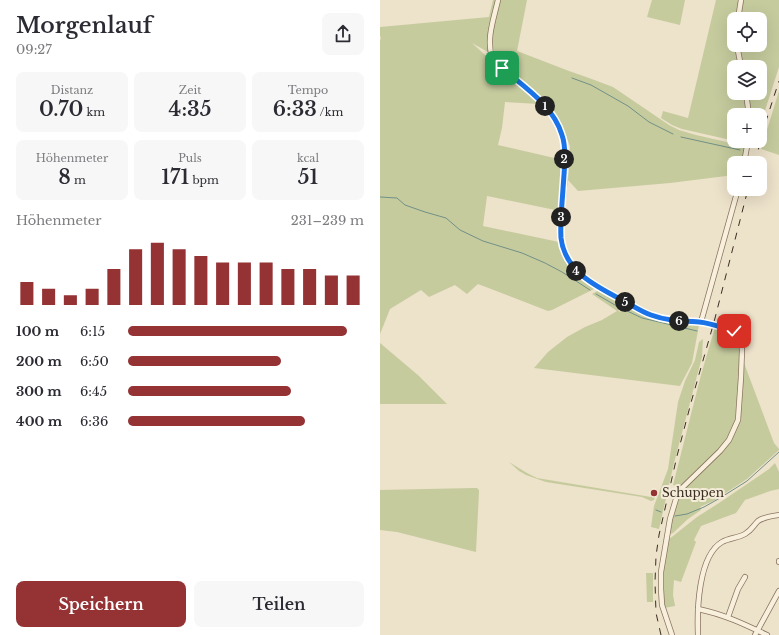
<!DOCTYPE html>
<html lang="de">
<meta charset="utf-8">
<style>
body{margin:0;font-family:"Libre Baskerville",serif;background:#f7f7f7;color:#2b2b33;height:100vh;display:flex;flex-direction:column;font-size:15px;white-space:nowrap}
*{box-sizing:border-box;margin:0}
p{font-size:13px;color:#7c7c81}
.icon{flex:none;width:22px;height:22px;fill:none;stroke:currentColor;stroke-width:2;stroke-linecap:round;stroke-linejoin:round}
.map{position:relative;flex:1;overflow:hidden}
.details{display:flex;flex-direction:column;background:#fff;width:380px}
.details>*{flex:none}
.fabs{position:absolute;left:347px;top:12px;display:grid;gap:8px}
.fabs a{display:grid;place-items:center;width:40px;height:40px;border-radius:8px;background:#fff;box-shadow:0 4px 16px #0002;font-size:20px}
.pin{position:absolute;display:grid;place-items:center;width:34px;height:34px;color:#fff;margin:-17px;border-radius:8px;box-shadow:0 2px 6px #0006}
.km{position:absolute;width:20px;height:20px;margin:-10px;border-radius:50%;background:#222;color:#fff;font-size:11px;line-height:20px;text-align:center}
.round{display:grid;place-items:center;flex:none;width:42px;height:42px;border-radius:8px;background:#f7f7f7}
.overview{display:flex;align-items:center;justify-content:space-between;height:68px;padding:0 16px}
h1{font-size:22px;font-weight:600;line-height:30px}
.stats{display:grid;grid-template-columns:repeat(3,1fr);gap:6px;height:68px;padding:4px 16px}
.stats div{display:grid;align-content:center;border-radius:8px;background:#f7f7f7;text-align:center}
.stats b{font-size:20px;font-weight:600}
.stats small{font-size:11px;font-weight:400}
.stats p{font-size:11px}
.chart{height:112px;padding:8px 16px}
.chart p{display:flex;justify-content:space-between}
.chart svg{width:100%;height:72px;margin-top:4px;stroke:#943234;stroke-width:6}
.primary-button{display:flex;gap:8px;margin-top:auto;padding:8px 16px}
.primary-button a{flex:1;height:46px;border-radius:8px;background:#943234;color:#fff;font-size:16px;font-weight:600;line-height:46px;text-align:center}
.primary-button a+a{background:#f7f7f7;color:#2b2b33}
ul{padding:0 16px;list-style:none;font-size:13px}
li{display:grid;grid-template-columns:64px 48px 1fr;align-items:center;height:30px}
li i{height:10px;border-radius:5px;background:#943234}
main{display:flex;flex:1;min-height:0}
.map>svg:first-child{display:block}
.green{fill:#c6cb9e}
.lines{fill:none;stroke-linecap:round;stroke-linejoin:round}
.stream{stroke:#719087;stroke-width:1}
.minor-casing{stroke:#89745f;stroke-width:6}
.minor{stroke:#f8efdd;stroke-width:4.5}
.rail{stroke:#3a2d21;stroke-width:1;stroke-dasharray:7 7;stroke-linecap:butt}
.route-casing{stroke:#fff;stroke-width:8}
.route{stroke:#1a73e8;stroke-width:5}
.poi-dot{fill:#943234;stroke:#f4ecd9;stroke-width:1.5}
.labels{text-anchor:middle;stroke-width:4;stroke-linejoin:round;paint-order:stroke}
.poi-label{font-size:12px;fill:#3a2d21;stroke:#f4ecd9;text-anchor:start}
</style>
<main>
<section class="details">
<div class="overview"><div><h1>Morgenlauf</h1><p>09:27</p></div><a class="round"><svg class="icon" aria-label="share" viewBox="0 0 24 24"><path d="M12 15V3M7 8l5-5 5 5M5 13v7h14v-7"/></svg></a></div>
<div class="stats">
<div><p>Distanz</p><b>0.70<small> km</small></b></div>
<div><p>Zeit</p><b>4:35</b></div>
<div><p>Tempo</p><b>6:33<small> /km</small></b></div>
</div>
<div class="stats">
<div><p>Höhenmeter</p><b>8<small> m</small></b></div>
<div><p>Puls</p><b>171<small> bpm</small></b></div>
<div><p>kcal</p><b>51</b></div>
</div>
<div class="chart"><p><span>Höhenmeter</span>231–239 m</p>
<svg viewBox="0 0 160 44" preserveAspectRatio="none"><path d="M5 44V30M15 44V34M25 44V38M35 44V34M45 44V22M55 44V10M65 44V6M75 44V10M85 44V14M95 44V18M105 44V18M115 44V18M125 44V22M135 44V22M145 44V26M155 44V26"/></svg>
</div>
<ul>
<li><b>100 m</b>6:15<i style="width:93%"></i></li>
<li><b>200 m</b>6:50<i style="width:65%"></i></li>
<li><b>300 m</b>6:45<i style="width:69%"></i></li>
<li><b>400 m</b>6:36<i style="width:75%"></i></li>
</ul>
<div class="primary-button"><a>Speichern</a><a>Teilen</a></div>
</section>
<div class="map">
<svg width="399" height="635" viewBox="0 0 399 635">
<rect width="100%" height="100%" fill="#ede2ca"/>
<g class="green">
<path d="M113 0H116L110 52H108L92 43 129 77 161 104 167 111 159 104 125 102 122 128 118 145 183 160V184L180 211 107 196 103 226 179 242 185 257 196 272 216 288 172 310 168 311 98 284 87 294 75 285 49 297 41 290 10 309 0 334V40L1 38 0 36V27L109 17Z"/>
<path d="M120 0H147L137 51 189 71 209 78 233 87 289 125 299 130 316 135 364 146V151L362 163H354V175L290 183 198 191 188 180 190 146 181 123 166 104 124 68 118 60 113 47 112 34Z"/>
<path d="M272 0H305L300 25 267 17Z"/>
<path d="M336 0H360L356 19H354V45H356L360 67H354V93H364L368 115H354V141H366L364 143 302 129 292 125 281 118 283 111 308 118Z"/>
<path d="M363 0H399V67L380 126V115H371L368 93H380V67H363L359 45H380V19H360Z"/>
<path d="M399 91V155L381 149Z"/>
<path d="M219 290 243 303 238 310 240 312 243 307 245 305 272 317 303 324 319 325 312 363 300 386 154 368 168 352 187 337 205 327 222 320 237 311 212 294Z"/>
<path d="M335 327 356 334 360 339 361 355 355 422 351 432 344 443 301 488 293 485 321 375Z"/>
<path d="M323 339 322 357 294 463 279 529 271 527 274 506 288 469 298 402 305 381 315 360 319 342Z"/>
<path d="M0 343 39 376 67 404H0Z"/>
<path d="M364 363 394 443 399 449V450L367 479 335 500 320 507 321 510 308 519 293 533 290 534 293 514 297 502 303 489 341 452 360 419Z"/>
<path d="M129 462 147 473 157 478 271 497 272 496 275 497 274 500 271 501 262 497 166 482 146 475 139 471Z"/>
<path d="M395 463 399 472V489L390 491 365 500 356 513 321 526 314 540 316 542 301 582 294 580 293 595 295 606 284 608 283 587 285 551 288 540 317 517 339 503 389 469Z"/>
<path d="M93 488H97L99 490V492L96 552 17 532 0 530V490Z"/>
<path d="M266 573H273V602H267Z"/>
</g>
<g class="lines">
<g class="stream">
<path d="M192 78 211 85 248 106 269 122 293 134"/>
<path d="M301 137 360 150"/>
<path d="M0 197 17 198 25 205 45 212 66 218 80 230 103 241 142 253 165 263 182 272 210 290"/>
<path d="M216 294 235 305"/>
<path d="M243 309 262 318 317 331"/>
<path d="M276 510 281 512"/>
<path d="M295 516 307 514 324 507 340 498 367 481 399 452"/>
</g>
<defs>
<g id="minor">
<path d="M118 0C114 18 106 39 112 57 115 64 126 72 131 76 148 90 168 104 178 124 190 148 184 184 182 210 181 219 180 229 181 238 185 271 215 286 242 300 257 308 272 317 289 320 299 322 309 321 319 322 331 323 343 328 354 331L358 334 360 336 362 350 361 377 358 420 349 440 340 451 301 489 296 499 290 519 281 572V589L282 605 292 635"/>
<path d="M358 19 361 0"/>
<path d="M357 45 361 67"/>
<path d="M366 93 369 115"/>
<path d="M364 163 368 141"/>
<path d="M321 322 358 189"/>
<path d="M399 561V562"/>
<path d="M318 609C343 614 364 624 387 635"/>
<path d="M348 617 358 589 365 577"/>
<path d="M318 635C317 611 318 556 342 542 349 538 358 538 365 534 372 530 373 526 378 521 384 517 392 516 399 515"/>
<path d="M375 635 399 591"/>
</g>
</defs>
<use href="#minor" class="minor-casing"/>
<use href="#minor" class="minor"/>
<g class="rail">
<path d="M375 163 384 127 399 81"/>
<path d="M281 635 276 613 275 582 276 556 279 535 297 456 312 399 334 322 368 189"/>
</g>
</g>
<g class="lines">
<defs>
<path id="route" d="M122 68C144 87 173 105 182 135 187 149 184 173 183 189 182 205 180 222 181 238 185 272 217 287 244 301 253 306 262 312 271 315 287 321 303 321 319 322 331 323 343 328 354 331"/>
</defs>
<use href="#route" class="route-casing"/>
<use href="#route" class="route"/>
</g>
<circle class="poi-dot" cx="274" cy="493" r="4"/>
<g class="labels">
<g class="poi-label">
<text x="282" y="497">Schuppen</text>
</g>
</g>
</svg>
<div class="fabs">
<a><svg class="icon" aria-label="locate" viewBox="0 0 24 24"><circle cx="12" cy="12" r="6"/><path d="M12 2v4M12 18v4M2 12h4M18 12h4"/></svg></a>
<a><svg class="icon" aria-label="layers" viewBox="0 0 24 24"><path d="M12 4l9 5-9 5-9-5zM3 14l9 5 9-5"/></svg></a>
<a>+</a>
<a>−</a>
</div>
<div class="pin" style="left:122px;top:68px;background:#1e9e55"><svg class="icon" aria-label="arrive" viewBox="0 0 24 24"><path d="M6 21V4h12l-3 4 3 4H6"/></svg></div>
<div class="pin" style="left:354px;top:331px;background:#d93025"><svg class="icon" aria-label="check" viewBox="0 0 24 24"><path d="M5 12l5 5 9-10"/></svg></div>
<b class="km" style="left:165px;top:106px">1</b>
<b class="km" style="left:184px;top:159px">2</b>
<b class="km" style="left:181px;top:217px">3</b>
<b class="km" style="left:196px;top:271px">4</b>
<b class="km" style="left:245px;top:302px">5</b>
<b class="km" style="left:299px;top:321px">6</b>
</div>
</main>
